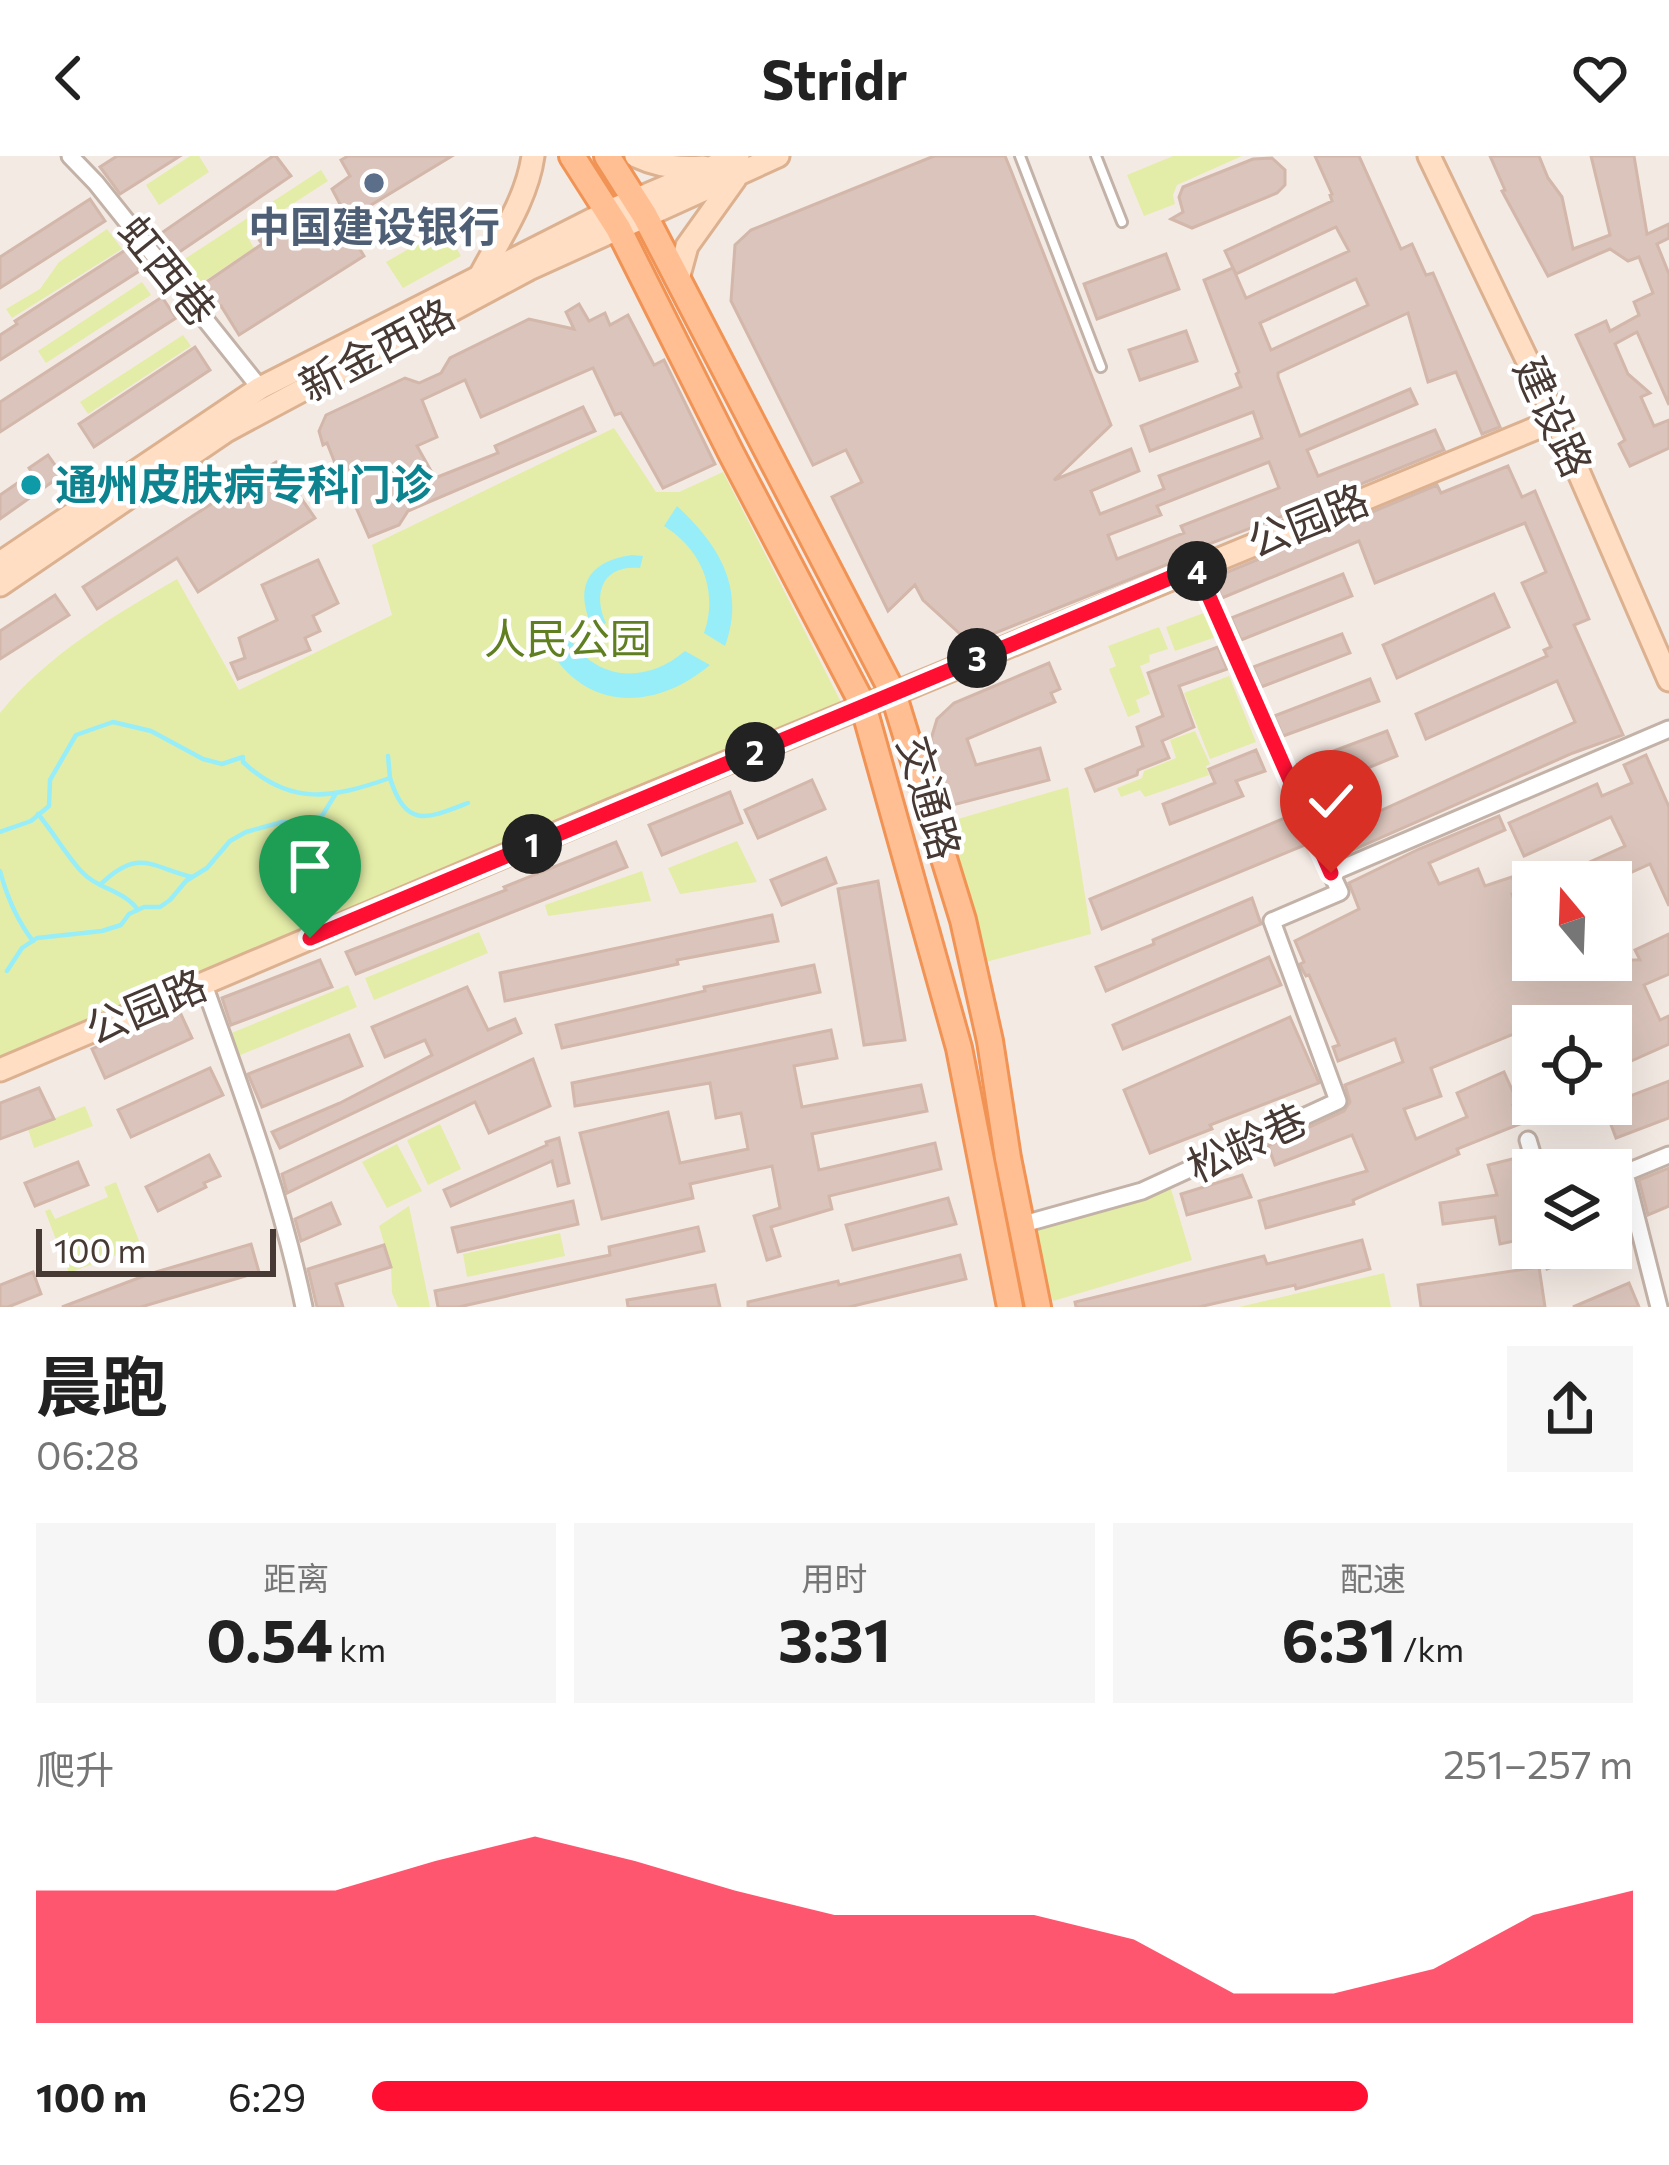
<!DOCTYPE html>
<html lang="zh">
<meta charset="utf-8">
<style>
body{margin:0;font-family:Commissioner,"Noto Sans SC",sans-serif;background:#f6f6f6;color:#222;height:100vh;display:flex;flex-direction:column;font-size:45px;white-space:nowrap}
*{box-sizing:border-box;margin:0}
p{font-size:39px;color:#767676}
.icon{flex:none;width:66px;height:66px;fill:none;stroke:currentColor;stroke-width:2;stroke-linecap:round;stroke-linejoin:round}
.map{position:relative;height:1151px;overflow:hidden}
.panel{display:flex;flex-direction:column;background:#fff;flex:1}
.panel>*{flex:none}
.needle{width:78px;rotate:341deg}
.controls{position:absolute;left:1512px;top:705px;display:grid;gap:24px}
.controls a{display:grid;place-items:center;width:120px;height:120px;border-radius:0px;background:#fff;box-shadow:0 12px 48px #0002;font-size:60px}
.scale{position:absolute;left:36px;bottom:30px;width:240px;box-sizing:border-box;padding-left:12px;border:6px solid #473933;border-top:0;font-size:33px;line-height:42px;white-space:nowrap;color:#473933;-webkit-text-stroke:9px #fff;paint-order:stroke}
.pin{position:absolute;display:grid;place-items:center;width:102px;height:102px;color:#fff;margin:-123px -51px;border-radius:50% 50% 50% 0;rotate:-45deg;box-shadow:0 0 12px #0007}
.pin .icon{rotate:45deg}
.km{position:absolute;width:60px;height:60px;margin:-30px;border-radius:50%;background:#222;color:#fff;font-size:33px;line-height:60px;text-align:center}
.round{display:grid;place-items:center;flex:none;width:126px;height:126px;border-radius:0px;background:#f6f6f6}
.headline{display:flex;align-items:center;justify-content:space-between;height:204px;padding:0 36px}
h1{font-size:66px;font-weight:700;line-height:90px}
.stats{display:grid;grid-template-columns:repeat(3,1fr);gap:18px;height:204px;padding:12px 36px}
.stats div{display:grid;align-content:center;border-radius:0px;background:#f6f6f6;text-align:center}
.stats b{font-size:60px;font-weight:700}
.stats small{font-size:33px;font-weight:400}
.stats p{font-size:33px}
.chart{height:336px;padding:24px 36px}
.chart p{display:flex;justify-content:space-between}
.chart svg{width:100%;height:216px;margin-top:12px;fill:#ff1033;opacity:.7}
ul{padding:0 36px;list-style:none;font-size:39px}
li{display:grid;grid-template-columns:192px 144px 1fr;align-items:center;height:90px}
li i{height:30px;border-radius:15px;background:#ff1033}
header{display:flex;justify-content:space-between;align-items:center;height:156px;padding:0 36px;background:#fff;font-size:54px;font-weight:700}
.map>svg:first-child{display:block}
.green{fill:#e3eda7}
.water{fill:#98eef8}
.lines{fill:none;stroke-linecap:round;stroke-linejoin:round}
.stream{stroke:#98eef8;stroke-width:4.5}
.building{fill:#dac4bb;stroke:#d2b7aa;stroke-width:3;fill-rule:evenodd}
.lane-casing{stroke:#c3b2a8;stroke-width:14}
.street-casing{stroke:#c3b2a8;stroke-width:21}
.secondary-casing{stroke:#dcb190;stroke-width:27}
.primary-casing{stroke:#f19354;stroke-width:30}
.lane{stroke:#fff;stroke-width:8}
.street{stroke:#fff;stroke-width:15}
.secondary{stroke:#ffdec3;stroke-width:21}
.primary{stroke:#ffbf92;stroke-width:24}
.route-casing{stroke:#fff;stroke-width:24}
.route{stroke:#ff1033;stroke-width:15}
.service-dot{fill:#5c6f8a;stroke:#fff;stroke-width:4.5}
.culture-dot{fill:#0f9aa8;stroke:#fff;stroke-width:4.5}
.labels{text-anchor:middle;stroke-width:9;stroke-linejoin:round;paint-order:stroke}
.service-label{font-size:42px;font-weight:bold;fill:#4e5e75;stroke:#fff}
.street-label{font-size:42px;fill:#473933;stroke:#fff}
.culture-label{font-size:42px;font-weight:bold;fill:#0d838f;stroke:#fff;text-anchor:start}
.park-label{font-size:42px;fill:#607f20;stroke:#fff}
</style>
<header><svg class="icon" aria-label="back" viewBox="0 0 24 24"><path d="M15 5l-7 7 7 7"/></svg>Stridr<svg class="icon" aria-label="heart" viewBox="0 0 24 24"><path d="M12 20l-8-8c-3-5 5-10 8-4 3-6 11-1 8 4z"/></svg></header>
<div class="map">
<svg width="1669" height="1151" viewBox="0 0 1669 1151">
<rect width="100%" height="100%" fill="#f4eae4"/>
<g class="green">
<path d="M190 0H199L209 16 159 49 146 29Z"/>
<path d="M1173 0H1242L1177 29 1173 39 1175 48 1144 60 1127 19Z"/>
<path d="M321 14 328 25 246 78 254 92 197 130 180 106Z"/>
<path d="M445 72 461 100 403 132 386 106Z"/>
<path d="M107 73 122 93 12 162 6 153 40 133 59 106Z"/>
<path d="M142 126 151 139 46 207 38 195Z"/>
<path d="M183 179 191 190 88 258 80 246Z"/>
<path d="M614 272 656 336H679L723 316 843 550 0 908V557C47 499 113 460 177 423L239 534 392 459 372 389Z"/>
<path d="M1209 455 1219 480 1175 495 1166 471Z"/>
<path d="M1159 471 1168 493 1149 499 1150 506 1140 510 1150 538 1136 544 1140 556 1128 561 1109 513 1116 510 1108 490Z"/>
<path d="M1229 520 1256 586 1210 603 1184 537Z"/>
<path d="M1195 575 1210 608 1206 610 1209 619 1145 641 1140 634 1121 641 1117 632 1142 622 1144 615 1176 602 1170 584Z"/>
<path d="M1068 631 1091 778 982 807 951 665Z"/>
<path d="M737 685 757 726 680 738 668 712Z"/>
<path d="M642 715 651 745 548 760 545 749Z"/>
<path d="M479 776 488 797 374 844 365 822Z"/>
<path d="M348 829 357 851 238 900 229 878Z"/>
<path d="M85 950 93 970 34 992 28 973Z"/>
<path d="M440 968 461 1013 428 1029 407 984Z"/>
<path d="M397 988 422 1035 387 1052 362 1006Z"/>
<path d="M116 1026 141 1090 69 1117 45 1055 50 1053 55 1063 108 1041 104 1031Z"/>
<path d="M1171 1033 1192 1104 1053 1145 1032 1074Z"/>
<path d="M409 1050 430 1151H398L392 1137 391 1111 379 1070Z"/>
<path d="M560 1077 565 1100 467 1121 463 1098Z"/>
<path d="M1384 1117 1391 1151H1239Z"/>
</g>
<g class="water">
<path d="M677 350C719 389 746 432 725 490L704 477C719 434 701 393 664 370Z"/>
<path d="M632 399 643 400 640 412C603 408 592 437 606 467L594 475C574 434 584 406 632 399Z"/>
<path d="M562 468C586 522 640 533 685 495L710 509C649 560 574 554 541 476Z"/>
</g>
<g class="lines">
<g class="stream">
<path d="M390 622C406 673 427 663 468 647"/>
<path d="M38 658C53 676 67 700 81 715 97 733 124 734 138 754"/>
<path d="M0 676 31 665 49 650 50 624 76 579 113 566 151 575 203 603 222 608 243 601V606C291 651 333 642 390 622L388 600"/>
<path d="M0 715C7 741 16 763 33 785"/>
<path d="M100 729C139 691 151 711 192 721"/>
<path d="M7 815 22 792 37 782 102 775 121 769 129 758 144 751H160L170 744 186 725 207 712 230 685 246 676 282 666 299 667 322 660 335 639"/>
</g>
</g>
<g class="building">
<path d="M117 0H180L120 38 100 11Z"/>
<path d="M273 0H276L291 20 172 101 157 80Z"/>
<path d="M348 0H452L343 66 364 100 239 179 221 150 214 155 196 133 262 88 253 75 283 56 305 90 326 77 319 66 342 52 332 33 350 20 341 4Z"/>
<path d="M934 0H1005L1010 12 1111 269 1054 324 1131 293 1139 315 1091 335 1100 358 1164 333 1159 320 1262 282 1253 256 1150 295 1141 270 1241 231 1236 218 1239 216 1204 124 1233 112 1225 95 1332 45 1330 39 1332 38 1315 0H1359L1401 93 1412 88 1426 119 1433 117 1500 271 1482 278 1456 216 1428 226 1408 157 1278 217V221L1300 280 1410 233 1417 248 1307 294 1318 320 1435 274 1444 294 1293 356 1180 399 1181 403 970 487 923 444 915 429 888 455 832 341 862 326 846 294 813 309 731 145 735 89 751 74ZM1336 71 1349 95 1246 142 1233 112 1236 118ZM1356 123 1368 149 1271 194 1260 167ZM1269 306 1279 332 1181 370 1184 377 1117 403 1108 379 1161 359 1157 350Z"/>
<path d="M1490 0H1539L1548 22 1562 41 1573 93 1610 79 1591 0H1634L1647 78 1669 68V82L1657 88 1669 118V249L1637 176 1615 188 1628 218 1650 237 1641 241 1654 270 1669 264V292L1630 310 1619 288 1625 284 1576 179 1606 165 1610 175 1639 159 1634 146 1653 137 1639 101 1628 105 1610 93 1548 120 1502 35 1505 34Z"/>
<path d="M1272 2 1285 14V29L1277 37 1192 72 1171 63 1183 56 1179 41 1183 31 1253 3Z"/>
<path d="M90 43 105 65 0 132V101Z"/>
<path d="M127 93 141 114 0 204V179L17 168 15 165Z"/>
<path d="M1166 98 1179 133 1097 163 1084 128Z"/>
<path d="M162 141 176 162 0 276V246Z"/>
<path d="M579 148 589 165 605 157 610 169 628 159 654 209 664 204 715 308 663 332 621 257 615 259 593 212 481 261 465 224 422 244 437 281 417 290 435 322 498 297 495 290 583 251 595 275 408 355 399 369 369 381 344 324 342 325 327 287 323 289 319 275 326 259 405 222 419 227 441 217 450 202 529 163 574 173 566 156Z"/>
<path d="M1186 175 1197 205 1140 224 1129 194Z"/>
<path d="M195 191 210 214 94 291 79 268Z"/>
<path d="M48 299 62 319 0 363V339L32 317 29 312Z"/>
<path d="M276 306 315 362 198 436 177 402 97 453 83 431Z"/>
<path d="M1508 310 1522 341 1535 335 1589 463 1574 469 1623 579 1573 597 1337 701 1296 609 1387 575 1397 600 1353 618 1371 659 1575 566 1557 525 1426 583 1416 558 1547 500 1544 494 1551 491 1522 427 1546 416 1525 367 1375 427 1359 385 1222 442 1213 422 1437 329 1441 337Z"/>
<path d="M318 404 338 447 313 460 320 475 305 482 310 494 238 523 231 507 245 502 239 482 277 464 262 429Z"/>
<path d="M1343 418 1352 440 1241 484 1231 462Z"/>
<path d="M1494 438 1509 471 1397 522 1383 489Z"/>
<path d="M55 439 69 459 0 503V475Z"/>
<path d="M1342 478 1350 497 1261 531 1253 511Z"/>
<path d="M1218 491 1227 513 1179 530 1194 571 1162 585 1169 602 1138 614 1137 619 1095 635 1086 613 1143 590 1137 571 1163 560 1148 517Z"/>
<path d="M1049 507 1060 533 1051 537 1055 546 967 583 976 609 1040 592 1049 624 949 650 931 583 937 563 954 547Z"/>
<path d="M1370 523 1379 545 1283 580 1274 560Z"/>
<path d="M1256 594 1265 615 1236 625 1243 640 1170 668 1163 648 1215 627 1209 613Z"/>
<path d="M1646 599 1669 651V750L1650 708 1610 726H1545L1625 690 1611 661 1524 700 1509 667 1597 628 1602 640 1632 627 1624 609Z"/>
<path d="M812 624 825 653 758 682 745 654Z"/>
<path d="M730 636 742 667 662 699 649 669Z"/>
<path d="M1292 659 1305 689 1102 773 1090 743Z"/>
<path d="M1499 660 1505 674 1429 707 1439 728 1478 713 1485 730 1512 721 1516 732V737L1512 738 1527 778 1533 775V804H1640L1635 794 1669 778V818L1644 829 1660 864 1669 860V888L1611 914V870H1533L1431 912 1441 940 1404 953 1416 983 1467 961 1457 937 1504 916 1518 947 1513 949 1520 968 1457 993 1459 998 1353 1044 1354 1048 1266 1072 1259 1045 1367 1015 1352 979 1275 1009 1268 990 1344 955 1350 946 1345 929 1403 906 1395 883 1338 905 1333 891 1339 889 1309 819 1306 820 1302 813 1300 808 1304 806 1295 785 1359 753 1349 727 1419 693Z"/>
<path d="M616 686 627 711 356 818 346 796 506 734 504 731Z"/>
<path d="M826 702 836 727 782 749 771 724Z"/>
<path d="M878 725 905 884 864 889 838 733Z"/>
<path d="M1252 742 1261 768 1106 835 1096 811 1154 788 1153 784Z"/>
<path d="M772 759 778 785 677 804 678 808 505 845 500 817Z"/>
<path d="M1269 801 1281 829 1123 893 1113 869Z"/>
<path d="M320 804 332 831 231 869 222 842Z"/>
<path d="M814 809 820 836 562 892 556 869 705 835 704 831Z"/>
<path d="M467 831 488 874 515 863 521 877 280 992 272 976 340 947 432 899 425 884 385 901 372 871Z"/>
<path d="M179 854 192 882 105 922 92 893Z"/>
<path d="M1290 861 1319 927 1210 969 1212 973 1150 997 1124 934Z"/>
<path d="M831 874 837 902 794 910 802 951 921 929 927 955 812 978 819 1014 935 987 941 1013 829 1040 832 1053 771 1071 780 1100 767 1104 754 1060 780 1052 772 1010 690 1028 693 1042 602 1063 580 977 668 956 680 1007 748 993 741 957 716 962 710 927 575 950 572 927Z"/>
<path d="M349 879 362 910 262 951 248 918Z"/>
<path d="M533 903 550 950 489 977 475 946 287 1037 282 1018Z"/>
<path d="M210 912 223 939 131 981 118 954Z"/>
<path d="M1669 925V962L1616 982 1604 950Z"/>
<path d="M39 932 54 963 0 983V947Z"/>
<path d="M559 982 569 1027 558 1030 552 1005 451 1050 444 1034 547 989 546 986Z"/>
<path d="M209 999 220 1020 204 1027 206 1031 158 1055 146 1031Z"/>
<path d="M1520 1001 1530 1032H1533V1052L1528 1053 1533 1081 1500 1088 1495 1061 1443 1068 1440 1047 1497 1039 1488 1009Z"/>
<path d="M78 1006 88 1029 35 1050 25 1027Z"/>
<path d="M1669 1012V1050L1648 1059 1639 1024Z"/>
<path d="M1242 1019 1251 1041 1187 1059 1181 1038Z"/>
<path d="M948 1042 956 1068 853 1094 846 1069Z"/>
<path d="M573 1045 578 1068 458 1096 452 1072Z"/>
<path d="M331 1047 340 1068 301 1085 295 1063Z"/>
<path d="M698 1071 704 1095 459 1151H438L435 1135 610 1099 609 1091Z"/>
<path d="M1362 1084 1370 1113 1296 1133 1295 1129 1199 1151H1076L1075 1146 1264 1100 1267 1108Z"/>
<path d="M251 1088 259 1116 141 1151H62L149 1118Z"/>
<path d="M384 1089 391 1111 336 1128 343 1151H317L308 1113Z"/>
<path d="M1539 1092H1598V1093L1547 1113Z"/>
<path d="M960 1099 966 1123 849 1151H748V1146L838 1125 839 1129Z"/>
<path d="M1539 1111 1545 1151H1421L1418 1129Z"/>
<path d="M33 1116 41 1138 8 1151H0V1129Z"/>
<path d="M1629 1127 1639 1151H1573Z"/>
<path d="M715 1129 720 1151H628L627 1144Z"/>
</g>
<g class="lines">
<defs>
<g id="lane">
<path d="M1020 0 1101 211"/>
<path d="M1096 0 1122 66"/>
</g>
<g id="street">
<path d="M70 0 96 27 260 232"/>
<path d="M1195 411 1331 717 1669 573"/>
<path d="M203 826C241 933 281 1040 304 1151"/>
<path d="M1528 984 1537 1014"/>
<path d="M1020 1069 1142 1035 1338 945 1272 765 1340 736 1331 717"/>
<path d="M1659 1151 1625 1017 1669 999"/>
</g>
<g id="secondary">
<path d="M636 0C657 10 680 13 703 11"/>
<path d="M1429 0 1556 264 1669 524"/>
<path d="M480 120C500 82 527 43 533 0"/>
<path d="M678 123 687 90 735 23"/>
<path d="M0 407 260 232 607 56 738 0"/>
<path d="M0 429 226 275 529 113 778 0"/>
<path d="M0 914 612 654 1556 264"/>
</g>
<g id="primary">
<path d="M572 0 618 72 731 297 863 549 959 892 1010 1151"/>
<path d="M607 0 645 60 893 537 963 764 990 885 1008 1002 1038 1151"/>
</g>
</defs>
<use href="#lane" class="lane-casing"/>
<use href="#street" class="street-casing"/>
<use href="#secondary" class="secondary-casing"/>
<use href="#primary" class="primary-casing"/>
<use href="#lane" class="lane"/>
<use href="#street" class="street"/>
<use href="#secondary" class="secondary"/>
<use href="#primary" class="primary"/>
</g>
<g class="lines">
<defs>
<path id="route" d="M310 782 1196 411 1331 717"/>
</defs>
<use href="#route" class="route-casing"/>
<use href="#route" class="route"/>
</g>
<circle class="service-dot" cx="374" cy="27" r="12"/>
<circle class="culture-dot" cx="31" cy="329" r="12"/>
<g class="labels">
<g class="service-label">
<text x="374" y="86">中国建设银行</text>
</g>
<g class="street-label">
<text transform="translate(167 115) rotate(51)" y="15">虹西巷</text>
<text transform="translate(377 194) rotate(-28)" y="15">新金西路</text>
<text transform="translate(1553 261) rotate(65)" y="15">建设路</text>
<text transform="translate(1308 365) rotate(-22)" y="15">公园路</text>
<text transform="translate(929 642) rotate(74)" y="15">交通路</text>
<text transform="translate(146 851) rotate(-23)" y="15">公园路</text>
<text transform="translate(1247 987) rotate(-25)" y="15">松龄巷</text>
</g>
<g class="culture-label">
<text x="55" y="344">通州皮肤病专科门诊</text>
</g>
<g class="park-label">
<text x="568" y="498">人民公园</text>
</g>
</g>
</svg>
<div class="controls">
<a><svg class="needle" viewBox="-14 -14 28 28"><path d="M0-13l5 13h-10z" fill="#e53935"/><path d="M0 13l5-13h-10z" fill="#767676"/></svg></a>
<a><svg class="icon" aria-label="locate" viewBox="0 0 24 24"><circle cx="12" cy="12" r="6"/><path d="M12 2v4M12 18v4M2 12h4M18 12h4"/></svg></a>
<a><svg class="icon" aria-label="layers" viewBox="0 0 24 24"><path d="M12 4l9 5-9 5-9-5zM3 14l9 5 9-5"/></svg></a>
</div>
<div class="scale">100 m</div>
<div class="pin" style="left:310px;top:782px;background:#1e9e55"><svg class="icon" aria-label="arrive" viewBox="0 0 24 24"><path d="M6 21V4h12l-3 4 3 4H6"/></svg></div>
<div class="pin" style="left:1331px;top:717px;background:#d93025"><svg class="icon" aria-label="check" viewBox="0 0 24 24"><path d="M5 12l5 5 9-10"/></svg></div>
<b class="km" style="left:532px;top:688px">1</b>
<b class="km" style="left:755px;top:596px">2</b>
<b class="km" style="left:977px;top:502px">3</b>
<b class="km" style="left:1197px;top:415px">4</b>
</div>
<section class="panel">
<div class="headline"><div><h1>晨跑</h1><p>06:28</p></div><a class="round"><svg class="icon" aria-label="share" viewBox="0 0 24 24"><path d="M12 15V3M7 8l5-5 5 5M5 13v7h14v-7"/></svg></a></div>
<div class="stats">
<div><p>距离</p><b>0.54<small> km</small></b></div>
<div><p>用时</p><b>3:31</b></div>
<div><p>配速</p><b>6:31<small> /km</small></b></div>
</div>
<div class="chart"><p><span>爬升</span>251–257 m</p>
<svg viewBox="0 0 160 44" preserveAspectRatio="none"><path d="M0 44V17L10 17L20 17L30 17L40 11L50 6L60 11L70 17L80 22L90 22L100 22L110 27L120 38L130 38L140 33L150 22L160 17V44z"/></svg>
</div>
<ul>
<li><b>100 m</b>6:29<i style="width:79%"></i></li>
</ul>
</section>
